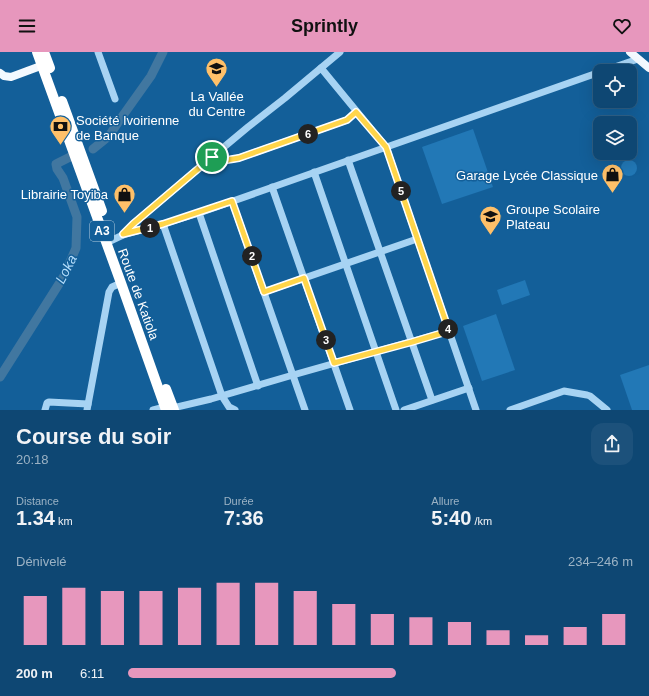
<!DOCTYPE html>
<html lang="fr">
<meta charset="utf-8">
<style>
body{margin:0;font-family:Arial,sans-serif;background:#1c517b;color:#f1f3f6;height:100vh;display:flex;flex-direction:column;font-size:15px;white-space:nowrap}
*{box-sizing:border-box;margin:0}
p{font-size:13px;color:#9bb2c4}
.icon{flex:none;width:22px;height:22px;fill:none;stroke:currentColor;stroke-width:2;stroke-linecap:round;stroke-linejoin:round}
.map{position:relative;height:358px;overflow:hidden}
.sheet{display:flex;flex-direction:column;background:#0e4773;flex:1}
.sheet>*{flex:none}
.controls{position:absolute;left:593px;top:12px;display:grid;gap:8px}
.controls a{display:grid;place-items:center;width:44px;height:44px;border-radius:8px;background:#0e4773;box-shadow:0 4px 16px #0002,0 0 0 1px #2e5f85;font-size:20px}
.pin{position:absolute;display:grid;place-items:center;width:34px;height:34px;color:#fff;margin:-17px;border:2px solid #fff;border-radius:50%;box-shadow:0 1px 4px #0007}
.km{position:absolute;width:20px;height:20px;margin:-10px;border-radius:50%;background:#222;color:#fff;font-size:11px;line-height:20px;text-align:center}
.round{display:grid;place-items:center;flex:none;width:42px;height:42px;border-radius:12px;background:#1c517b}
.summary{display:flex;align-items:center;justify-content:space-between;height:68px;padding:0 16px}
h1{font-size:22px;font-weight:700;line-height:30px}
.stats{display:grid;grid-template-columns:repeat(3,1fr);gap:6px;height:68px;padding:4px 16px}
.stats div{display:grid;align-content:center}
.stats b{font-size:20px;font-weight:700}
.stats small{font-size:11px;font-weight:400}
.stats p{font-size:11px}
.chart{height:112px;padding:8px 16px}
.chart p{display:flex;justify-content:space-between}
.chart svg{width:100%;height:72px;margin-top:4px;stroke:#e797bd;stroke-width:6}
ul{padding:0 16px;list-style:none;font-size:13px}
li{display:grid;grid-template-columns:64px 48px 1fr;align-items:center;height:30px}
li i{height:10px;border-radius:5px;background:#e797bd}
header{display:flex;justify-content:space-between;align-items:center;height:52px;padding:0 16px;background:#e797bd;color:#111;font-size:18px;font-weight:700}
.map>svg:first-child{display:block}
.green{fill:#2278b6}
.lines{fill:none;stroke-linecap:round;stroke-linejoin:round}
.river{stroke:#4177a0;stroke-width:9}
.minor{stroke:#a7d3f3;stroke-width:7}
.major{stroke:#f3f9ff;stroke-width:8}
.highway{stroke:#fff;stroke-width:10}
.route-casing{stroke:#fff;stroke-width:8}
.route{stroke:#ffd54a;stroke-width:5}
.labels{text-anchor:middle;stroke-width:3;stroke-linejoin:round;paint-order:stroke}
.shield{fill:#135f99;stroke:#b8cfe0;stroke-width:1}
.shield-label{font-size:12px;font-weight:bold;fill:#fff}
.poi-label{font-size:13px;fill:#fff;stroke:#135f99;text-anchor:start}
.street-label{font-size:13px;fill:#fff;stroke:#135f99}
.water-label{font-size:14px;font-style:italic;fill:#b3dcfa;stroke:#135f99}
</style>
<header><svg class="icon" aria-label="menu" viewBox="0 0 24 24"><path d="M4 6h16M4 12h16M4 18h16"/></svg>Sprintly<svg class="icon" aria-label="heart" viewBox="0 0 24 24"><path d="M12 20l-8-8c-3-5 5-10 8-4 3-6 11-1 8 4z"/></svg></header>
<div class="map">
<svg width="649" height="358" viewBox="0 0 649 358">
<rect width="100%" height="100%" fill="#135f99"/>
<g class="green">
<path d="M473 77 493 135 442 152 422 95Z"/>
<circle cx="629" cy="116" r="8"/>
<path d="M525 228 530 243 502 253 497 238Z"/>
<path d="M496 262 515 318 482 329 463 274Z"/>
<path d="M649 313V358H632L620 323Z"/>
</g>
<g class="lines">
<g class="river">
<path d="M93 97 109 84 119 69 151 24 163 0"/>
<path d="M0 325 64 224 76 196 77 165 63 126 57 117 56 112 70 105"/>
</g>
<g class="minor">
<path d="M98 0 115 47"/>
<path d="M321 16 386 95 476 358"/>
<path d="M603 19 638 7"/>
<path d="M212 105 227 108 239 106 347 68 356 60"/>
<path d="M348 108 432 348"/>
<path d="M314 120 396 358"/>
<path d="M272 135 350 358"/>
<path d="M232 149 305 358"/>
<path d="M199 161 258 334"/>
<path d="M163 172 222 344 229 355 235 358"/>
<path d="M123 183 163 172 199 161 600 20"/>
<path d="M106 191 123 183 133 172 212 105 248 75 285 46 340 0"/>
<path d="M264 240 417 187"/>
<path d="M173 356 211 347 293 323 449 279"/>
<path d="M45 358 47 351 49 350 88 352"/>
<path d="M87 358 109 240 112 235 121 231"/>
<path d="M153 358 165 355"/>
<path d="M404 358 469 336"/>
<path d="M510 358 564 339 587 343 590 344 607 358"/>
</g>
<g class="major">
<path d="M630 0 649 16"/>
<path d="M0 21 4 24 11 25 46 12"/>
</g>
<g class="highway">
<path d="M37 0 121 231 166 358"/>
<path d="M44 0 50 16"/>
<path d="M62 49 102 159"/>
<path d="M166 337 174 358"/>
</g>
</g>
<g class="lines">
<defs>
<path id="route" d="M356 60 386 95 449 279 412 290 334 311 304 226 264 240 232 149 163 172 123 182 133 172 212 105 227 108 239 106 347 68Z"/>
</defs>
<use href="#route" class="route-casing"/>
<use href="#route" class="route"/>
</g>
<defs>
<symbol id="school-pin" viewBox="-11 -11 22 30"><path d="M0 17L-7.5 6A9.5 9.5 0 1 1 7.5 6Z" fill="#ffc069" stroke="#135f99"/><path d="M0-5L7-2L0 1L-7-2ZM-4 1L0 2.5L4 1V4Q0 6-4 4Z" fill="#111"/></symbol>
<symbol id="bank-pin" viewBox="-11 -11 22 30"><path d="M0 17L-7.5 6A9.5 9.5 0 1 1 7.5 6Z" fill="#ffc069" stroke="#135f99"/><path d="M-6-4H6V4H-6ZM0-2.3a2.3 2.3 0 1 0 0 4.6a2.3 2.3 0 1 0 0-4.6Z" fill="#111"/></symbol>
<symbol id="shop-pin" viewBox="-11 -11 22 30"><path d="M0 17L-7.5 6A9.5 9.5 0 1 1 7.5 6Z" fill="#ffc069" stroke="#135f99"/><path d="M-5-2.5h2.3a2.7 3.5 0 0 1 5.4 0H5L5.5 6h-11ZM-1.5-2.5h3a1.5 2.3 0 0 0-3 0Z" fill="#111"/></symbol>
</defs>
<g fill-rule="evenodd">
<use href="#school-pin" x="204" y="4" width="25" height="34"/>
<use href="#bank-pin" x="48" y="62" width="25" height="34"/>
<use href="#shop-pin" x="600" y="110" width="25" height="34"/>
<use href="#shop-pin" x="112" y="130" width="25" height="34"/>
<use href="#school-pin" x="478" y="152" width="25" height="34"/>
</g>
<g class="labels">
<rect class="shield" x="90" y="169" width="24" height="20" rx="3"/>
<g class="shield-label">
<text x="102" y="183">A3</text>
</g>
<g class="poi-label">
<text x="217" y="49" text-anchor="middle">La Vallée<tspan x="217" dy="15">du Centre</tspan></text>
<text x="76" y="73">Société Ivoirienne<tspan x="76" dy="15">de Banque</tspan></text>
<text x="598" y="128" text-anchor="end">Garage Lycée Classique</text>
<text x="108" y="147" text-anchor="end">Librairie Toyiba</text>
<text x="506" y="162">Groupe Scolaire<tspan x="506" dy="15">Plateau</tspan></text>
</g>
<g class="street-label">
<text transform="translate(139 242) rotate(70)" y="5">Route de Katiola</text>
</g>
<g class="water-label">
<text transform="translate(66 217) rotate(-63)" y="5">Loka</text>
</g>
</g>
</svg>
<div class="controls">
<a><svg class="icon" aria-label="locate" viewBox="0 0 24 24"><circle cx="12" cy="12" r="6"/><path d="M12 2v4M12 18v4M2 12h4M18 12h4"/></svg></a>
<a><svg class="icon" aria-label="layers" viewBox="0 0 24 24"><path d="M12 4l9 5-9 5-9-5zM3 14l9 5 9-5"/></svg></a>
</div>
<div class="pin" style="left:212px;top:105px;background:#1e9e55"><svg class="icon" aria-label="arrive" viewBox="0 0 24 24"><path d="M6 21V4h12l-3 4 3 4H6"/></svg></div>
<b class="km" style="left:150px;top:176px">1</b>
<b class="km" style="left:252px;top:204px">2</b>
<b class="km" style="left:326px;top:288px">3</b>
<b class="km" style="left:448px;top:277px">4</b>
<b class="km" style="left:401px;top:139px">5</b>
<b class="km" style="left:308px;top:82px">6</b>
</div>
<section class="sheet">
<div class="summary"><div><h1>Course du soir</h1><p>20:18</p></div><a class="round"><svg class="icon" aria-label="share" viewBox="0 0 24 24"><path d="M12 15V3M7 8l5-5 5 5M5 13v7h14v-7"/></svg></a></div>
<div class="stats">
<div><p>Distance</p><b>1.34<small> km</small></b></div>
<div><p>Durée</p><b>7:36</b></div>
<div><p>Allure</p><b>5:40<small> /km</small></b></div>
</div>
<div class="chart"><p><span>Dénivelé</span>234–246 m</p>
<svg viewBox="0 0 160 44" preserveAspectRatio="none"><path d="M5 44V14M15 44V9M25 44V11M35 44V11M45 44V9M55 44V6M65 44V6M75 44V11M85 44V19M95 44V25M105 44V27M115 44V30M125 44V35M135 44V38M145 44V33M155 44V25"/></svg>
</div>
<ul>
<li><b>200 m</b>6:11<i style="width:53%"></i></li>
</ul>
</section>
